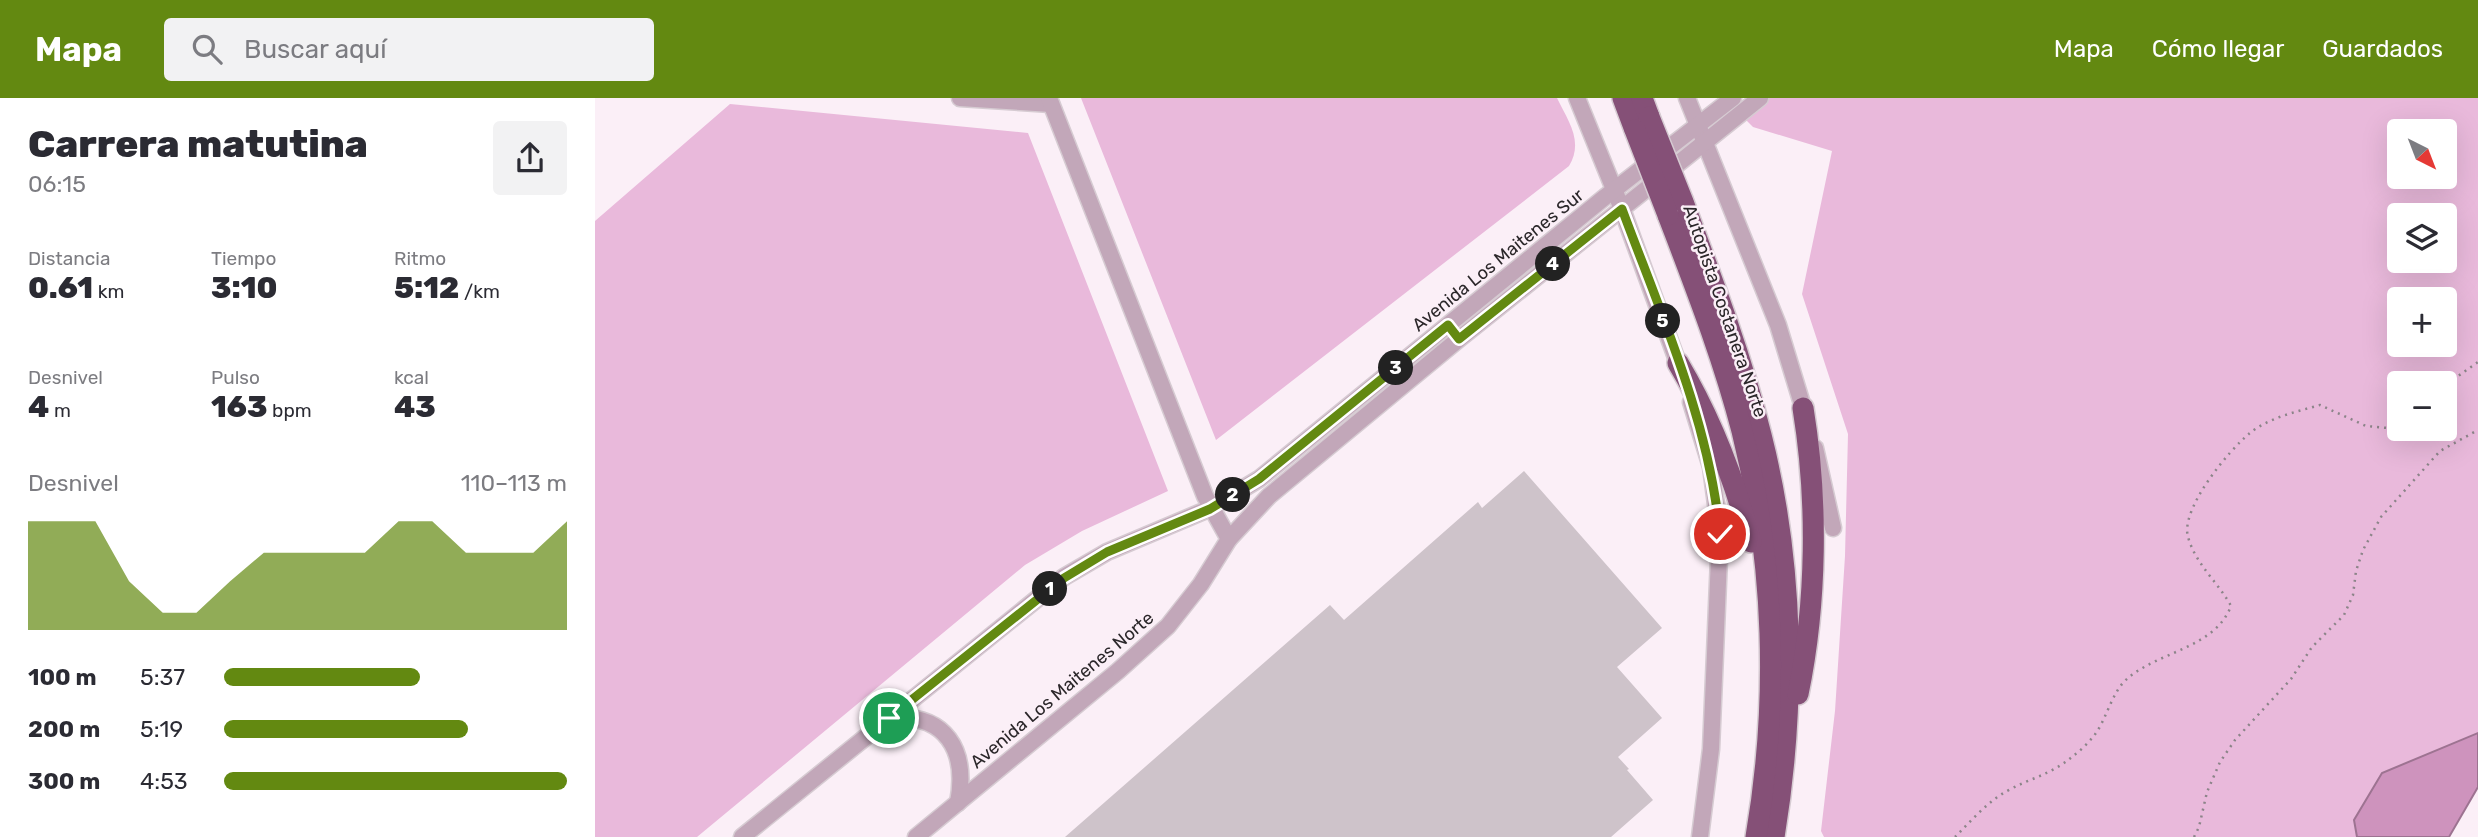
<!DOCTYPE html>
<html lang="es">
<meta charset="utf-8">
<style>
body{margin:0;font-family:Rubik,sans-serif;background:#f2f2f3;color:#2b2b33;height:100vh;display:flex;flex-direction:column;font-size:26px;white-space:nowrap}
*{box-sizing:border-box;margin:0}
p{font-size:23px;color:#7c7c81}
.icon{flex:none;width:38px;height:38px;fill:none;stroke:currentColor;stroke-width:2;stroke-linecap:round;stroke-linejoin:round}
.map{position:relative;flex:1;overflow:hidden}
.drawer{display:flex;flex-direction:column;background:#fff;width:595px}
.drawer>*{flex:none}
.needle{width:46px;rotate:138deg}
.tools{position:absolute;left:1792px;top:21px;display:grid;gap:14px}
.tools a{display:grid;place-items:center;width:70px;height:70px;border-radius:7px;background:#fff;box-shadow:0 7px 28px #0002;font-size:35px}
.pin{position:absolute;display:grid;place-items:center;width:60px;height:60px;color:#fff;margin:-30px;border:4px solid #fff;border-radius:50%;box-shadow:0 2px 7px #0007}
.km{position:absolute;width:35px;height:35px;margin:-18px;border-radius:50%;background:#222;color:#fff;font-size:19px;line-height:35px;text-align:center}
.round{display:grid;place-items:center;flex:none;width:74px;height:74px;border-radius:7px;background:#f2f2f3}
.head{display:flex;align-items:center;justify-content:space-between;height:119px;padding:0 28px}
h1{font-size:38px;font-weight:800;line-height:52px}
.figures{display:grid;grid-template-columns:repeat(3,1fr);gap:10px;height:119px;padding:7px 28px}
.figures div{display:grid;align-content:center}
.figures b{font-size:30px;font-weight:800}
.figures small{font-size:19px;font-weight:400}
.figures p{font-size:19px}
.chart{height:196px;padding:14px 28px}
.chart p{display:flex;justify-content:space-between}
.chart svg{width:100%;height:126px;margin-top:7px;fill:#638911;opacity:.7}
ul{padding:0 28px;list-style:none;font-size:23px}
li{display:grid;grid-template-columns:112px 84px 1fr;align-items:center;height:52px}
li i{height:18px;border-radius:9px;background:#638911}
header{display:flex;align-items:center;gap:42px;box-sizing:border-box;height:98px;padding:0 35px;background:#638911;color:#fff}
header strong{font-size:33px}
nav{display:flex;gap:38px;margin-inline-start:auto;font-size:24px}
.search{width:490px;height:63px;background:#f2f2f3;display:flex;align-items:center;gap:18px;box-sizing:border-box;padding:0 24px;border-radius:7px;color:#7c7c81;font-size:26px}
main{display:flex;flex:1;min-height:0}
.map>svg:first-child{display:block}
.green{fill:#e9b9db;fill-rule:evenodd}
.water{fill:#ce93bd;stroke:#9d7391;stroke-width:2}
.building{fill:#cec3ca}
.lines{fill:none;stroke-linecap:round;stroke-linejoin:round}
.minor-casing{stroke:#d6cbd2;stroke-width:19}
.highway-casing{stroke:#d6cbd2;stroke-width:24}
.path{stroke:#8c8489;stroke-width:2.5;stroke-dasharray:2 5;stroke-linecap:butt}
.minor{stroke:#c2a7b9;stroke-width:16}
.highway{stroke:#855077;stroke-width:21}
.highway-bridge-casing{stroke:#d6cbd2;stroke-width:24;stroke-linecap:butt}
.highway-bridge{stroke:#855077;stroke-width:21}
.route-casing{stroke:#fff;stroke-width:14}
.route{stroke:#638911;stroke-width:9}
.labels{text-anchor:middle;stroke-width:5;stroke-linejoin:round;paint-order:stroke}
.street-label{font-size:18px;fill:#2b272a;stroke:#fbeff7}
</style>
<header>
<strong>Mapa</strong>
<div class="search"><svg class="icon" aria-label="search" viewBox="0 0 24 24"><circle cx="10" cy="10" r="6"/><path d="M15 15l6 6"/></svg>Buscar aquí</div>
<nav><a>Mapa</a><a>Cómo llegar</a><a>Guardados</a></nav>
</header>
<main>
<section class="drawer">
<div class="head"><div><h1>Carrera matutina</h1><p>06:15</p></div><a class="round"><svg class="icon" aria-label="share" viewBox="0 0 24 24"><path d="M12 15V3M7 8l5-5 5 5M5 13v7h14v-7"/></svg></a></div>
<div class="figures">
<div><p>Distancia</p><b>0.61<small> km</small></b></div>
<div><p>Tiempo</p><b>3:10</b></div>
<div><p>Ritmo</p><b>5:12<small> /km</small></b></div>
</div>
<div class="figures">
<div><p>Desnivel</p><b>4<small> m</small></b></div>
<div><p>Pulso</p><b>163<small> bpm</small></b></div>
<div><p>kcal</p><b>43</b></div>
</div>
<div class="chart"><p><span>Desnivel</span>110–113 m</p>
<svg viewBox="0 0 160 44" preserveAspectRatio="none"><path d="M0 44V6L10 6L20 6L30 27L40 38L50 38L60 27L70 17L80 17L90 17L100 17L110 6L120 6L130 17L140 17L150 17L160 6V44z"/></svg>
</div>
<ul>
<li><b>100 m</b>5:37<i style="width:57%"></i></li>
<li><b>200 m</b>5:19<i style="width:71%"></i></li>
<li><b>300 m</b>4:53<i style="width:100%"></i></li>
</ul>
</section>
<div class="map">
<svg width="1883" height="739" viewBox="0 0 1883 739">
<rect width="100%" height="100%" fill="#fbeff7"/>
<g class="green">
<path d="M486 0H962C973 23 989 43 974 68L621 342Z"/>
<path d="M1151 0H1883V689L1874 693 1834 739H1229L1226 733 1240 613 1250 458 1253 336 1207 196 1237 53 1158 29 1141 12ZM1804 33H1850V79H1804ZM1804 117H1850V163H1804ZM1804 201H1850V247H1804ZM1804 285H1850V331H1804Z"/>
<path d="M135 6 433 35 573 393 487 433 430 467 102 739H0V123Z"/>
</g>
<path class="water" d="M1883 635V689L1854 739H1762L1759 722 1787 675Z"/>
<path class="building" d="M929 373 1067 530 1022 569 1067 620 1023 659 1034 671 1032 672 1058 702 1016 739H470L735 507 749 522 883 404 887 410Z"/>
<g class="lines">
<defs>
<g id="minor">
<path d="M365 0 456 6"/>
<path d="M454 0 610 398 634 441"/>
<path d="M982 0 1027 111 1087 276"/>
<path d="M1092 0 1183 227 1211 319"/>
<path d="M1096 304 1116 369 1125 436 1116 651 1105 739"/>
<path d="M1220 350 1238 430"/>
<path d="M294 620C351 615 373 652 363 705"/>
<path d="M147 739 469 479 512 454 616 410 664 381 1010 99 1138 0"/>
<path d="M321 739 523 573 573 528 606 486 634 441 674 398 864 241 1165 0"/>
</g>
<g id="highway">
<path d="M1028 0 1040 32"/>
<path d="M1047 0 1054 19"/>
<path d="M1088 104C1117 181 1146 257 1166 337 1199 467 1201 606 1179 739"/>
<path d="M1073 117C1100 188 1128 259 1147 333 1180 465 1184 605 1161 739"/>
<path d="M1083 265C1117 322 1139 380 1156 444"/>
<path d="M1203 596C1222 504 1223 402 1208 310"/>
</g>
</defs>
<use href="#minor" class="minor-casing"/>
<use href="#highway" class="highway-casing"/>
<g class="path">
<path d="M1850 293 1859 281 1883 264"/>
<path d="M1360 739C1376 723 1392 704 1412 693 1435 680 1456 677 1478 658 1485 653 1492 646 1498 639 1512 622 1516 594 1533 580 1565 553 1620 550 1636 508 1623 484 1601 467 1593 439 1585 411 1634 352 1655 335 1675 319 1701 314 1725 307L1771 328 1804 331"/>
<path d="M1599 739 1604 729 1612 694 1625 664 1640 642 1696 581 1717 549 1749 517 1758 497 1761 473 1768 452 1786 419 1845 353 1883 332"/>
</g>
<use href="#minor" class="minor"/>
<use href="#highway" class="highway"/>
<defs>
<g id="highway-bridge">
<path d="M1054 19 1088 104"/>
<path d="M1040 32 1073 117"/>
</g>
</defs>
<use href="#highway-bridge" class="highway-bridge-casing"/>
<use href="#highway-bridge" class="highway-bridge"/>
</g>
<g class="lines">
<defs>
<path id="route" d="M294 620 469 480 512 454 615 411 664 381 853 227 864 241 1027 111C1066 216 1114 323 1125 436"/>
</defs>
<use href="#route" class="route-casing"/>
<use href="#route" class="route"/>
</g>
<g class="labels">
<g class="street-label">
<text transform="translate(903 162) rotate(-39)" y="6">Avenida Los Maitenes Sur</text>
<text transform="translate(1130 213) rotate(71)" y="6">Autopista Costanera Norte</text>
<text transform="translate(467 592) rotate(-40)" y="6">Avenida Los Maitenes Norte</text>
</g>
</g>
</svg>
<div class="tools">
<a><svg class="needle" viewBox="-14 -14 28 28"><path d="M0-13l5 13h-10z" fill="#e53935"/><path d="M0 13l5-13h-10z" fill="#7c7c81"/></svg></a>
<a><svg class="icon" aria-label="layers" viewBox="0 0 24 24"><path d="M12 4l9 5-9 5-9-5zM3 14l9 5 9-5"/></svg></a>
<a>+</a>
<a>−</a>
</div>
<div class="pin" style="left:294px;top:620px;background:#1e9e55"><svg class="icon" aria-label="arrive" viewBox="0 0 24 24"><path d="M6 21V4h12l-3 4 3 4H6"/></svg></div>
<div class="pin" style="left:1125px;top:436px;background:#d93025"><svg class="icon" aria-label="check" viewBox="0 0 24 24"><path d="M5 12l5 5 9-10"/></svg></div>
<b class="km" style="left:455px;top:491px">1</b>
<b class="km" style="left:638px;top:397px">2</b>
<b class="km" style="left:801px;top:270px">3</b>
<b class="km" style="left:958px;top:166px">4</b>
<b class="km" style="left:1068px;top:223px">5</b>
</div>
</main>
